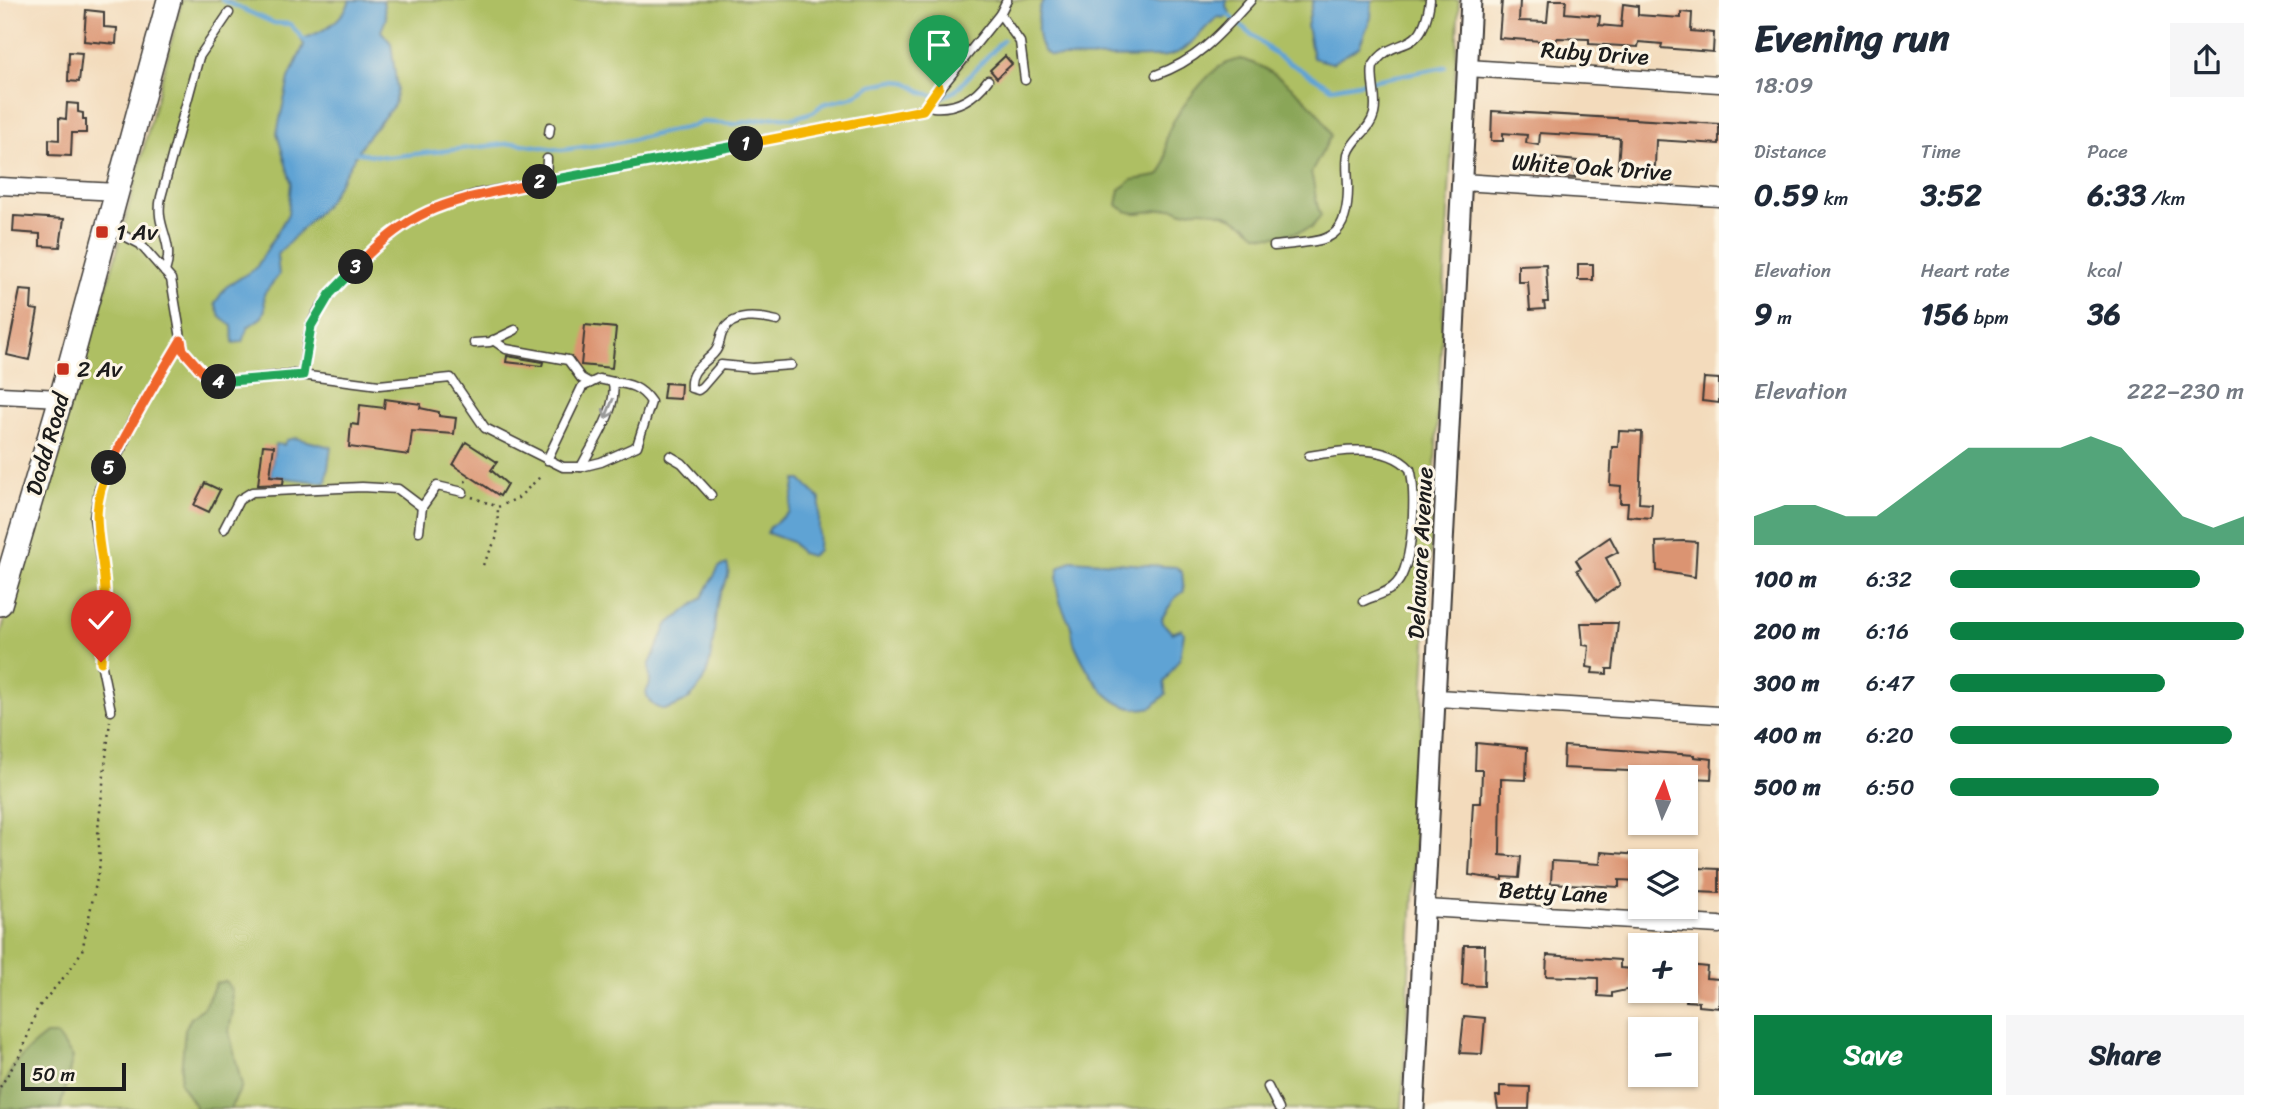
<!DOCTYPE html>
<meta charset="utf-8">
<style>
body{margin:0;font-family:Sriracha,sans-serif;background:#f6f6f7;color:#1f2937;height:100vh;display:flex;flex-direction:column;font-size:26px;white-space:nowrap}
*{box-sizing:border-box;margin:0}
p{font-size:23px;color:#747a83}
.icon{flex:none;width:38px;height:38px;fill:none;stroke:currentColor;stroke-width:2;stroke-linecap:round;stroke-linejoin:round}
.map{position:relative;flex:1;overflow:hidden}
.panel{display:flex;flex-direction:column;background:#fff;width:560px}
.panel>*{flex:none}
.needle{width:46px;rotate:3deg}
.fabs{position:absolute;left:1628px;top:765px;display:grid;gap:14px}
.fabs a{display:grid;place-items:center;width:70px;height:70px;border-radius:0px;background:#fff;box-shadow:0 2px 5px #0004;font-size:35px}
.scale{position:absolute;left:21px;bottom:18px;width:105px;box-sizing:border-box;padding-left:7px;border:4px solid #1c1c1c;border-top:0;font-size:19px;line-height:24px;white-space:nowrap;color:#1c1c1c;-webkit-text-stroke:5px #fcf5e5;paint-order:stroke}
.pin{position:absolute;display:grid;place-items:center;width:60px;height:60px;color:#fff;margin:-72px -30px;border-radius:50% 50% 50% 0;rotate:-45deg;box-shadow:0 0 7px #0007}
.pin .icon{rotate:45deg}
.km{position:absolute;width:35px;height:35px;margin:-18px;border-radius:50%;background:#222;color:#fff;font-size:19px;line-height:35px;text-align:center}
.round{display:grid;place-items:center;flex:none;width:74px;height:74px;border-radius:0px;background:#f6f6f7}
.summary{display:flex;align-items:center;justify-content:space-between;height:119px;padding:0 35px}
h1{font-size:38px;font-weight:700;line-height:52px}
.figures{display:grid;grid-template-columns:repeat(3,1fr);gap:10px;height:119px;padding:7px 35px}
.figures div{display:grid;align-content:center}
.figures b{font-size:30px;font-weight:700}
.figures small{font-size:19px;font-weight:400}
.figures p{font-size:19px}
.chart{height:196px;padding:14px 35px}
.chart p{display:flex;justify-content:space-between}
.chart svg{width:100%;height:126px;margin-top:7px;fill:#0b8043;opacity:.7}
.primary-button{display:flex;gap:14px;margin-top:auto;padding:14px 35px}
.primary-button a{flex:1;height:80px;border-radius:0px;background:#0b8043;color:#fff;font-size:28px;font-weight:700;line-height:80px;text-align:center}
.primary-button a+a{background:#f6f6f7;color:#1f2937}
ul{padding:0 35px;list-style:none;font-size:23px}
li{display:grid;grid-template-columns:112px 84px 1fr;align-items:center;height:52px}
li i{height:18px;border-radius:9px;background:#0b8043}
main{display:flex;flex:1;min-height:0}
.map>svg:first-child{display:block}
.green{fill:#aebf63;stroke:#656e40;stroke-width:2}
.forest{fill:#8aa659;stroke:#53613a;stroke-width:2}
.water{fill:#5fa3d4;stroke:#3e6078;stroke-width:2}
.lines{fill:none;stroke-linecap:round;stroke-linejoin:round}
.stream{stroke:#5fa3d4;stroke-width:4.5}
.building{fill:#db9472}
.service-casing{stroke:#3c3934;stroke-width:11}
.minor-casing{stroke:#3c3934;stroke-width:19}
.tertiary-casing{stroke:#3c3934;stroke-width:23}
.secondary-casing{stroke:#3c3934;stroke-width:26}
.path{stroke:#3c3934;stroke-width:2.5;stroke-dasharray:2 5;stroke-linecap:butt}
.service{stroke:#fff;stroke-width:8}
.minor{stroke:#fff;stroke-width:16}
.tertiary{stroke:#fff;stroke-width:19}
.secondary{stroke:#fff;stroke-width:23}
.oneway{stroke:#999}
.split-1-casing{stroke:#fff;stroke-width:14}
.split-2-casing{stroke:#fff;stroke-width:14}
.split-3-casing{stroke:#fff;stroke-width:14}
.split-4-casing{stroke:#fff;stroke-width:14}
.split-5-casing{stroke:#fff;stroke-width:14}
.split-6-casing{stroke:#fff;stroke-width:14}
.split-1{stroke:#f5b400;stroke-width:9}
.split-2{stroke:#22a559;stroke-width:9}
.split-3{stroke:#f0652b;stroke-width:9}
.split-4{stroke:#22a559;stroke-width:9}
.split-5{stroke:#f0652b;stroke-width:9}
.split-6{stroke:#f5b400;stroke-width:9}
.poi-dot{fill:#c8321e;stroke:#fcf5e5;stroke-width:2.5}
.labels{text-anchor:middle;stroke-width:6;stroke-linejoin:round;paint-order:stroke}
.street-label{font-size:23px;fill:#1c1c1c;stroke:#fcf5e5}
.poi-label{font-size:23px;fill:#1c1c1c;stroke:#fcf5e5;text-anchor:start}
</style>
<main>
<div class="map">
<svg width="1719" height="1109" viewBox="0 0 1719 1109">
<rect width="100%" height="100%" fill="#fcf5e5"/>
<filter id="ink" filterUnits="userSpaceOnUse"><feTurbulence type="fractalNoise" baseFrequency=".0143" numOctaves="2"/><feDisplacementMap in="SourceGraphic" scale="14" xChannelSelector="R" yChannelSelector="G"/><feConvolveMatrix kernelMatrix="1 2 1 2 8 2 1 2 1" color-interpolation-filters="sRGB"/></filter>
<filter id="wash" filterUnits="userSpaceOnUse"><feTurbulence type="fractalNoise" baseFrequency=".00686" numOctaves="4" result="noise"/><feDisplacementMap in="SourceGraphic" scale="28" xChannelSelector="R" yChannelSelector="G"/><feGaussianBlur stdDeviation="1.57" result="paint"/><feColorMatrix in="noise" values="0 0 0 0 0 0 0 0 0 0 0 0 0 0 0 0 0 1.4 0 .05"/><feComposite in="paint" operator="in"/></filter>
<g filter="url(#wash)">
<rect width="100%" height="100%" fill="#f3dbbc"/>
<path class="green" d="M182 0H1459L1402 1109H0V636L116 255Z"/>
<g class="forest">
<path d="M1240 59C1272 66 1320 105 1331 136L1311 173C1316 189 1314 200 1321 216L1311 228C1296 233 1273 240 1257 234 1253 232 1249 226 1244 224 1225 212 1203 207 1182 212L1174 208C1154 208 1134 221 1117 205L1120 189 1132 180 1158 176C1169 164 1165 155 1166 141 1167 122 1204 78 1219 67 1225 63 1233 61 1240 59Z"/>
<path d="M226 981 231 990 233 1011 229 1031 242 1086 230 1109H197L180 1083 185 1029 191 1018 204 1007 216 983Z"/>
<path d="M46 1035H56L73 1057 60 1109H0C0 1076 20 1054 46 1035Z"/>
</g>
<g class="water">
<path d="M350 0H383L386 19 381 31 391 43 397 89 394 105 365 140 327 203 277 255 279 275 264 294 265 309 262 317 248 327 242 342 233 343 232 326 221 318 215 303 226 287 256 268 288 214 291 182 277 133 289 78 304 45 301 39C320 34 344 20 350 0Z"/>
<path d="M1043 0H1227L1226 6 1230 12 1224 18 1218 17C1201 29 1190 52 1167 56 1154 58 1056 59 1049 55 1034 46 1036 13 1043 0Z"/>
<path d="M1313 0H1372L1371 18 1359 47 1332 63 1313 58 1307 26Z"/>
<path d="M296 438 331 447 326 483 270 476 275 444 284 445 286 440Z"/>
<path d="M796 480H801L820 499 818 550 811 556 801 553 792 542 767 533 770 527 789 512Z"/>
<path d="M1072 560 1176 567 1182 572 1184 591 1175 598 1162 618 1163 623 1172 633 1182 629 1184 633 1180 658 1164 682 1166 694 1152 707C1112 718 1088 674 1075 645 1072 639 1073 630 1070 624 1061 607 1053 588 1059 568Z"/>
<path d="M727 564C733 578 719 589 717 604 712 637 716 682 684 702 678 705 671 709 664 709 654 709 648 701 646 692L650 684 649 666 667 625 702 598 719 567Z"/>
</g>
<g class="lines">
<g class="stream">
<path d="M222 0 274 23 290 24 304 40"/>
<path d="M1226 13 1276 55 1332 88 1445 67"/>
<path d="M352 152 388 157 515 143 561 150 622 142 692 126 702 122 734 124 775 117 794 118 813 112 823 104 852 97 872 85 894 81 906 82 924 93 942 97 955 91 1003 40"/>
</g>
</g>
<g id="blocks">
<g class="building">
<path d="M1502 0H1520L1519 21 1547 22 1549 0H1566L1565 13 1600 16 1599 25 1621 27 1623 4 1638 6V15L1681 18V12L1692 13 1691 31 1714 33 1713 52 1661 48 1662 44 1639 42 1638 47 1589 44V39L1557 38 1556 42 1499 38Z"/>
<path d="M86 10 104 12V27L117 28 116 44 84 41Z"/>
<path d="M69 52 82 53 79 82 68 81Z"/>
<path d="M1005 56 1012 64 997 78 990 70Z"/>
<path d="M67 103 78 104V112L83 113V120H86V133H72L71 156 49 155V139L59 140V118L66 119Z"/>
<path d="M1492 111 1719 124V144L1656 140 1655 166 1618 168 1620 138 1540 133 1539 145 1526 143 1527 135 1503 133V141H1491Z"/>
<path d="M1537 157 1577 161 1575 178 1536 175Z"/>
<path d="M14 216 64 219 60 247 40 246V234L13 232Z"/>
<path d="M1546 264 1548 302H1544L1545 309 1530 310 1528 282H1518V265Z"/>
<rect x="1578" y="264" width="15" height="16"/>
<path d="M20 290 32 291 31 309 38 310 29 360 7 355Z"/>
<path d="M585 325 616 328 612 368 581 365Z"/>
<path d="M507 356 543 362 542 366 506 362Z"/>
<path d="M1704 378 1719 379V403L1702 401Z"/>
<path d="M665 383 681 384 680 399 663 398Z"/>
<path d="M385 399 421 404 420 408 439 412V416L456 418 454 434 412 431 409 455 349 447 351 424 358 425 360 405 384 408Z"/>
<path d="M1619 431 1642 432 1639 503 1652 504 1651 518 1627 516 1628 503H1620L1621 486 1610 485 1612 447H1618Z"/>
<path d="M466 442 497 462 491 470 507 484 500 496 453 465Z"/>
<path d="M263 445 274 446 270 476 284 477 283 484 258 485Z"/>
<path d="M205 483 220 490 209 512 194 505Z"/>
<path d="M1610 537 1618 552 1606 558 1620 585 1597 601 1577 570 1581 568 1576 560Z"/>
<path d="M1683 541 1697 542 1695 577 1657 571 1656 542Z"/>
<path d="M1581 623H1618L1613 669H1607V674L1592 673 1593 668 1587 667 1589 646 1583 645Z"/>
<path d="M1476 743 1527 748 1526 780 1501 779 1500 855 1521 857 1519 878 1503 877V880L1469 875 1473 803H1481L1482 770H1475Z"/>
<path d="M1564 746 1694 755V757L1712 759 1711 779 1673 777V773L1563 768Z"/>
<path d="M1601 852 1640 855V881L1619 880V887L1551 883 1552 861 1600 864Z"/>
<path d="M1697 868 1719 869V893L1696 892Z"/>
<path d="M1464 945H1485L1484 986 1462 985Z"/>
<path d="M1547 955 1620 960V968L1632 969 1631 989 1612 993V997L1598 996V978L1546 976Z"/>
<path d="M1688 965 1707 967 1706 978 1719 979V1008L1699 1006V1002L1686 1001Z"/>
<path d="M1464 1016 1485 1018 1482 1054 1460 1053Z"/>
<path d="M1500 1086 1530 1087 1529 1109H1498L1496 1096H1500Z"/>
</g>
</g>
</g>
<g filter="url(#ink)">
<use href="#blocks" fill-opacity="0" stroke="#3c3934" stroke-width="2"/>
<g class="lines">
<defs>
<g id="service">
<path d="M1000 14 1020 42 1025 80"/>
<path d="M1156 75C1199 60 1222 32 1251 0"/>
<path d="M930 103 933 107C956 109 975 98 988 80"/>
<path d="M549 134 550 127"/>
<path d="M546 181 547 159"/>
<path d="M111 229 140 244 171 279 183 350 212 383 293 374 379 385 451 378 485 428 563 467H581L601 462 637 446 651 402C641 387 630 384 613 382"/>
<path d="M1274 246C1323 240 1348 246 1348 187 1348 176 1346 164 1348 154 1353 138 1370 131 1374 114 1378 99 1370 81 1373 66 1394 32 1422 61 1430 0"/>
<path d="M165 272C176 240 154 229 161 197L199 57 229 13"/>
<path d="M777 321C760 317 732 312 722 333 719 340 720 347 714 353 704 364 689 370 691 388L698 390 702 387 721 365 752 368 791 365"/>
<path d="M493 340 506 349 568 360 581 378 590 383"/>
<path d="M474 343 490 342 515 330"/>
<path d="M303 375C305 360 306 341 311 326 317 308 333 291 345 278 385 235 418 209 476 194L923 110 1000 14 1007 0"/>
<path d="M670 456 682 463 711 495"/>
<path d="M1309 456C1341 450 1386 443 1410 469 1417 491 1413 565 1397 583 1389 593 1374 596 1363 601"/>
<path d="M547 460 582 387 599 379 613 382C618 410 593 443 581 467"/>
<path d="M422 507 437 486 463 492"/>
<path d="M224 529 239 500 252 492 362 487 398 489 422 507 419 531"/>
<path d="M111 711 101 662 105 590 94 518 99 489 123 445 131 423 181 340"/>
<path d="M1268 1087 1279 1109"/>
</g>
<g id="minor">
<path d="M1468 68 1719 84"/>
<path d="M1462 182 1719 198"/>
<path d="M0 186 118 192"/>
<path d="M0 395 61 398"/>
<path d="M1437 698 1719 715"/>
<path d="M1426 908 1719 925"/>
</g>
<path id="tertiary" d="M1414 1109 1471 0"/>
<path id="secondary" d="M0 604 61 398 169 0"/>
</defs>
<use href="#service" class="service-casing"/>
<use href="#minor" class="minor-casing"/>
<use href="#tertiary" class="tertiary-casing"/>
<use href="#secondary" class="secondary-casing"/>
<g class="path">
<path d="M465 482 469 476"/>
<path d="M472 497 498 507 518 498 540 477"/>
<path d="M483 565 497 537 498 507"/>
<path d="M0 1087 22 1052 37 1009 69 971 82 951 100 864 98 829 110 721"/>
</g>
<use href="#service" class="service"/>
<use href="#minor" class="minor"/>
<use href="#tertiary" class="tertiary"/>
<use href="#secondary" class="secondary"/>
</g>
<defs><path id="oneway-shaft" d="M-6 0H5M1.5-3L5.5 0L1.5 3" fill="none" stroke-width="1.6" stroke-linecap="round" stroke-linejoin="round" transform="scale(1.75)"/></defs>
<use class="oneway" href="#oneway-shaft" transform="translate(609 409) rotate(112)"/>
</g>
<g class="lines" filter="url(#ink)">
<defs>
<path id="split-1" d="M746 144 923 110 939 87"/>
<path id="split-2" d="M540 182 746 144"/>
<path id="split-3" d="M356 267C417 200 459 201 540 182"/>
<path id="split-4" d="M219 382 303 375 311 326 330 294 356 267"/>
<path id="split-5" d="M109 468C130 424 156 382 181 340L183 350 212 383 219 382"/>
<path id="split-6" d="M101 662C102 638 106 614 105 591 103 542 86 517 109 468"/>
</defs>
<use href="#split-1" class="split-1-casing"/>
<use href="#split-2" class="split-2-casing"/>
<use href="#split-3" class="split-3-casing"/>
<use href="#split-4" class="split-4-casing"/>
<use href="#split-5" class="split-5-casing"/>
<use href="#split-6" class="split-6-casing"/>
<use href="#split-1" class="split-1"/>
<use href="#split-2" class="split-2"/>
<use href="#split-3" class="split-3"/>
<use href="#split-4" class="split-4"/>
<use href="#split-5" class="split-5"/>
<use href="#split-6" class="split-6"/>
</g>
<g class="poi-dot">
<rect x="95" y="225" width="14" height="14" rx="3.5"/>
<rect x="56" y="362" width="14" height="14" rx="3.5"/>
</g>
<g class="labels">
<g class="street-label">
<text transform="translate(1595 53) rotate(4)" y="8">Ruby Drive</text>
<text transform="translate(1592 167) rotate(4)" y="8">White Oak Drive</text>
<text transform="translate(47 444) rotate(-74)" y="8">Dodd Road</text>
<text transform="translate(1420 553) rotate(-87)" y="8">Delaware Avenue</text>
<text transform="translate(1553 892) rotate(3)" y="8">Betty Lane</text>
</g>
<g class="poi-label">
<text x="116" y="240">1 Av</text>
<text x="77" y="377">2 Av</text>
</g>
</g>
</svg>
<div class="fabs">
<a><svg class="needle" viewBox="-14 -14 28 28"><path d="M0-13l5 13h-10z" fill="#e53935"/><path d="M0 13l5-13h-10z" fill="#747a83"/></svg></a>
<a><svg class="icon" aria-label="layers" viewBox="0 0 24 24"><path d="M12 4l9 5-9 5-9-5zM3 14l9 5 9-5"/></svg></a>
<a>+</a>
<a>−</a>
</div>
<div class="scale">50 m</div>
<div class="pin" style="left:939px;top:87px;background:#1e9e55"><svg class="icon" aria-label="arrive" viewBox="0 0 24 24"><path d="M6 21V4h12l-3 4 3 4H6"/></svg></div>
<div class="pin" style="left:101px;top:662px;background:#d93025"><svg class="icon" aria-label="check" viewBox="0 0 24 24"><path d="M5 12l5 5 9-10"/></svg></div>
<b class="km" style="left:746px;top:144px">1</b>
<b class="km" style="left:540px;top:182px">2</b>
<b class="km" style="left:356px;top:267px">3</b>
<b class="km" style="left:219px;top:382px">4</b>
<b class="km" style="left:109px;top:468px">5</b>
</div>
<section class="panel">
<div class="summary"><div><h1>Evening run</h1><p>18:09</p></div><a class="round"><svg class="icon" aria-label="share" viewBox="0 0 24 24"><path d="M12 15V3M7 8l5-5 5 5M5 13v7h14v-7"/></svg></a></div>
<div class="figures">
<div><p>Distance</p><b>0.59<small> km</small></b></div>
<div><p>Time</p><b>3:52</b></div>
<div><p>Pace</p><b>6:33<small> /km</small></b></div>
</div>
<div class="figures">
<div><p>Elevation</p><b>9<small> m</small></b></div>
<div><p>Heart rate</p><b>156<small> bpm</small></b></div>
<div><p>kcal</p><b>36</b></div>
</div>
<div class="chart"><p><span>Elevation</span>222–230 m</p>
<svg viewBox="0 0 160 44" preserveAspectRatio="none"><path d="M0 44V34L10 30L20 30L30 34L40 34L50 26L60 18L70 10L80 10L90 10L100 10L110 6L120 10L130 22L140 34L150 38L160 34V44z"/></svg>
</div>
<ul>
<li><b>100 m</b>6:32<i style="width:85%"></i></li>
<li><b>200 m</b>6:16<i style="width:100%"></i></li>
<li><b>300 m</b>6:47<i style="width:73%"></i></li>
<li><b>400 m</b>6:20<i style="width:96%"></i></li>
<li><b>500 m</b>6:50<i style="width:71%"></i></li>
</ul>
<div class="primary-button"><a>Save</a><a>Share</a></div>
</section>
</main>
